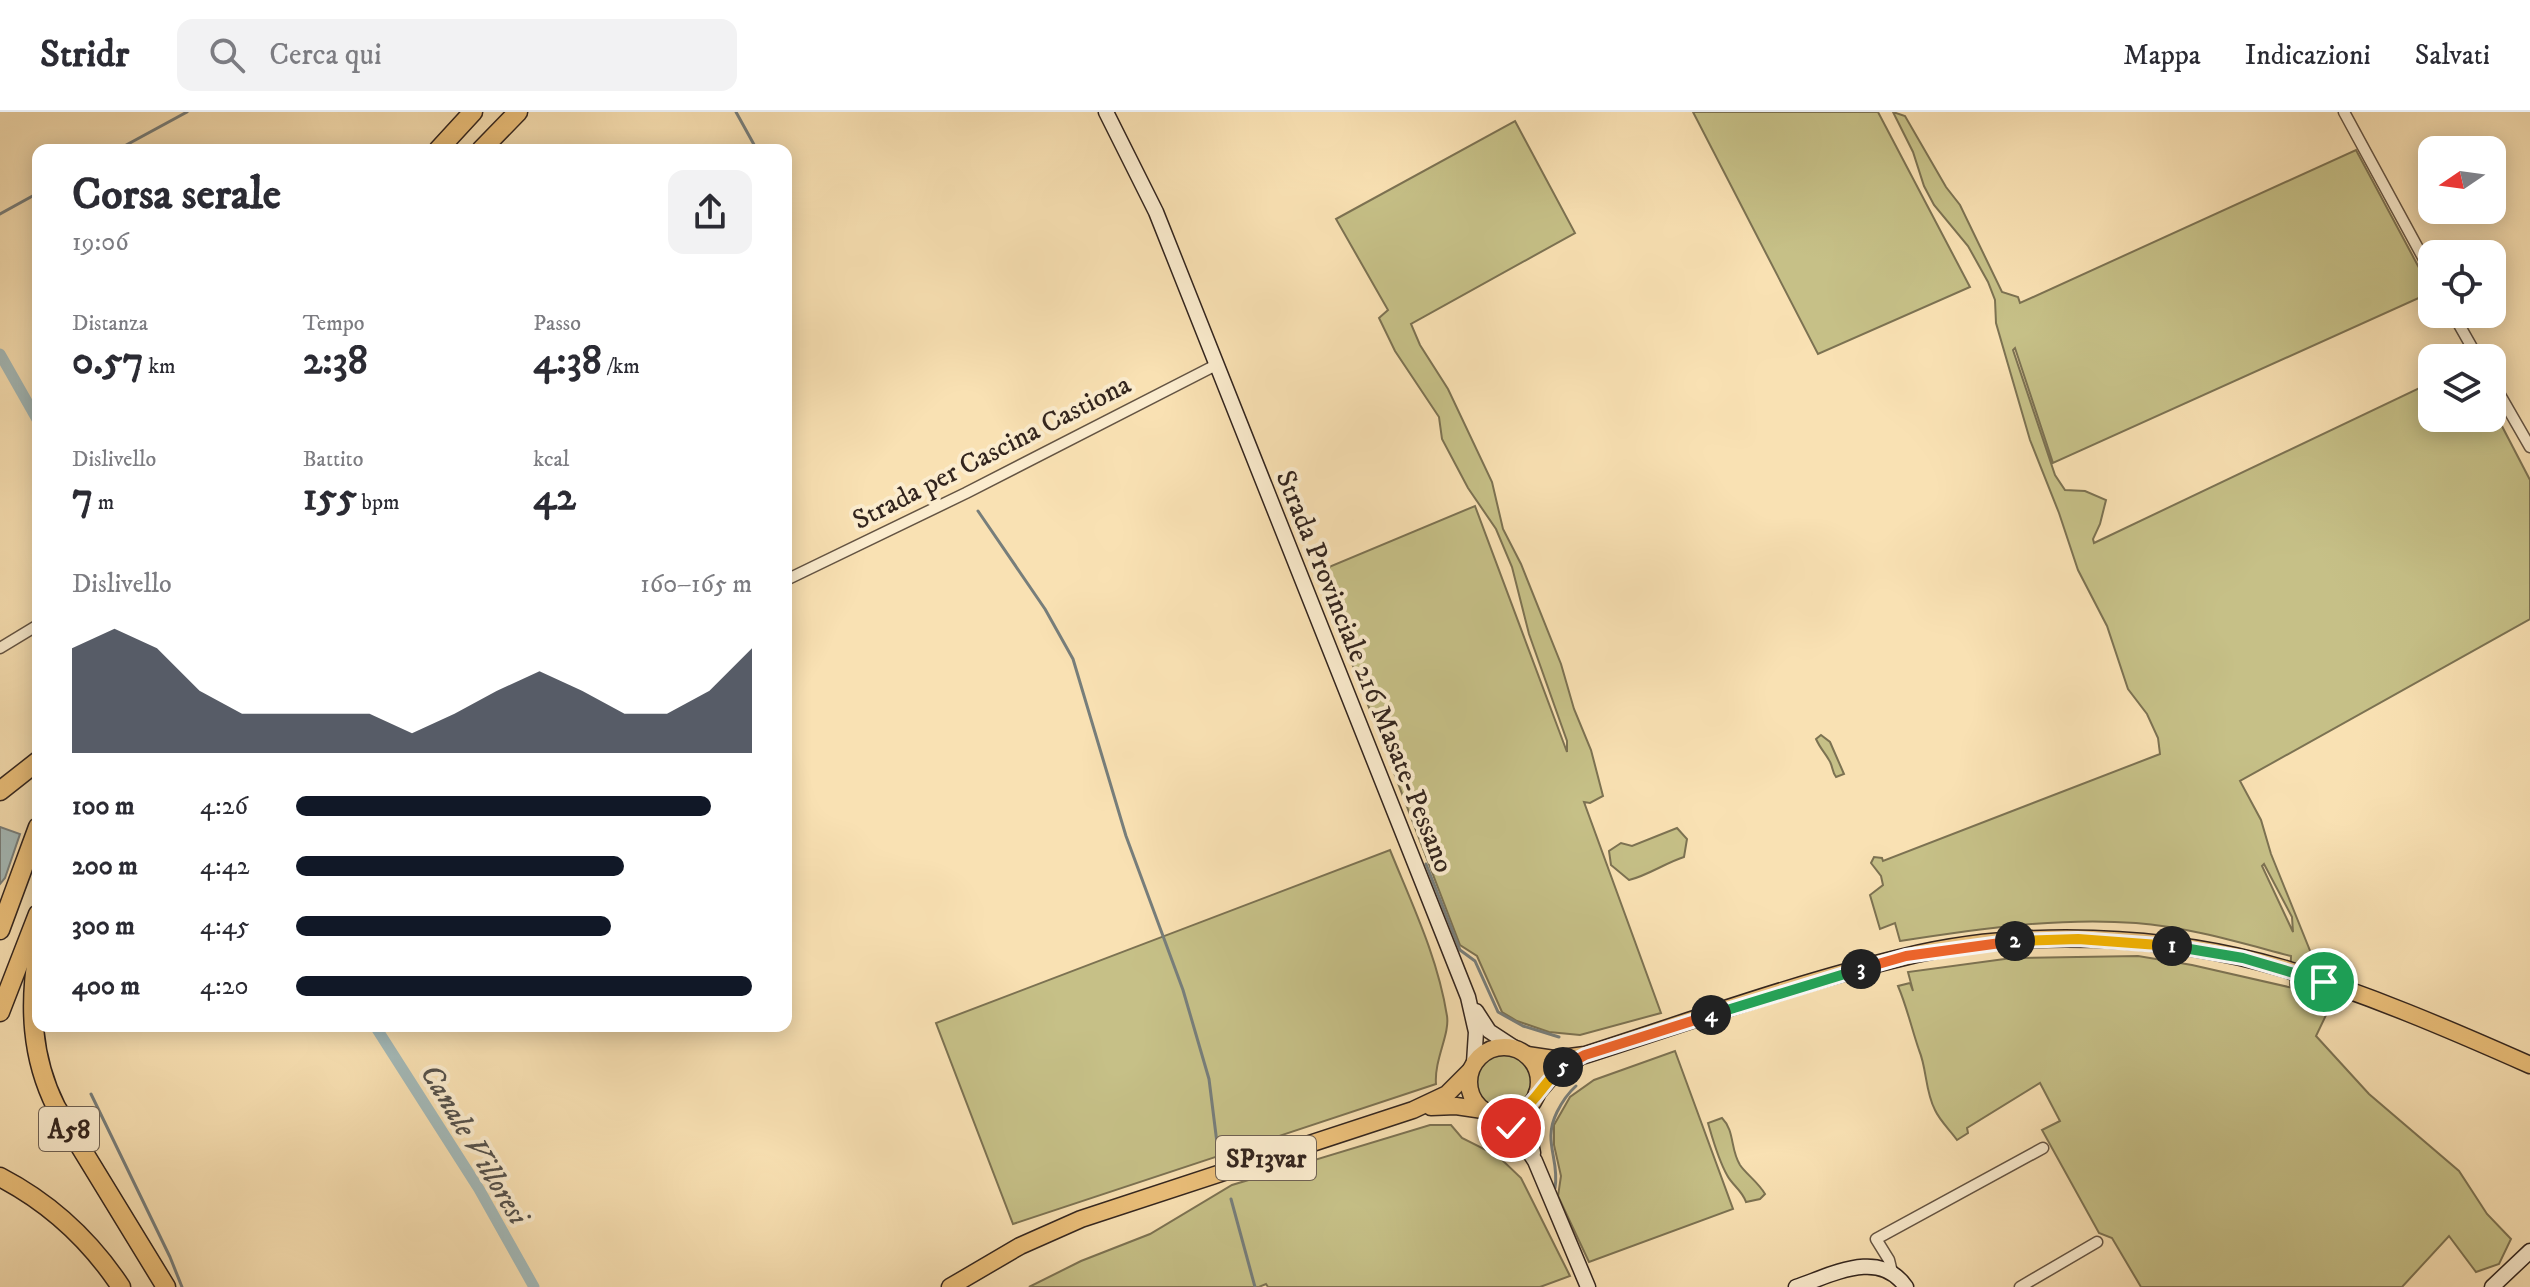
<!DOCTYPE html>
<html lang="it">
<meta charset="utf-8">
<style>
body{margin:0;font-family:"IM FELL DW Pica",serif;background:#f2f2f3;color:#2b2b33;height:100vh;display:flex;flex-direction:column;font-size:30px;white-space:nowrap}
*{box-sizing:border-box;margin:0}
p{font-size:26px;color:#7c7c81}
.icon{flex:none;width:44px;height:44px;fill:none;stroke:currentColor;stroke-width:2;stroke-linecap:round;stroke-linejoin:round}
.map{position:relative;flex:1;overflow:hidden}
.drawer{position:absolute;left:32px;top:32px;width:760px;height:888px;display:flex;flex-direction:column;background:#fff;border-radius:16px;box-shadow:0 4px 20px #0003}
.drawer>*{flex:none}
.needle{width:52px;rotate:257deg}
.buttons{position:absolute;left:2418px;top:24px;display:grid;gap:16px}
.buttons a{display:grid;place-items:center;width:88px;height:88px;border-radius:16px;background:#fff;box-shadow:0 4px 20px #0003;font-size:40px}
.pin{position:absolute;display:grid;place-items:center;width:68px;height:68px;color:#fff;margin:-34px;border:4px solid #fff;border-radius:50%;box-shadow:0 2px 8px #0007}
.km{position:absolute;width:40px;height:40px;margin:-20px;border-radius:50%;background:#222;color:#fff;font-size:22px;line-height:40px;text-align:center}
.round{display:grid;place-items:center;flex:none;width:84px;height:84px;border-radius:16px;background:#f2f2f3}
.summary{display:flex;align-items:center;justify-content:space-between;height:136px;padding:0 40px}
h1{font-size:44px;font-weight:700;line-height:60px}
.metrics{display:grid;grid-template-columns:repeat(3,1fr);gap:12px;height:136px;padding:8px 40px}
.metrics div{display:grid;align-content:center}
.metrics b{font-size:40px;font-weight:700}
.metrics small{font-size:22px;font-weight:400}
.metrics p{font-size:22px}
.chart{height:224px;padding:16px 40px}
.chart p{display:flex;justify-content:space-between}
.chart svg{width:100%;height:144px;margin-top:8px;fill:#111827;opacity:.7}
ul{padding:0 40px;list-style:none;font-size:26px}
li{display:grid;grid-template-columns:128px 96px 1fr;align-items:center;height:60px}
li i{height:20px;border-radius:10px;background:#111827}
header{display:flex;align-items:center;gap:48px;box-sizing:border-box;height:112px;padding:0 40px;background:#fff;border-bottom:2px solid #e1e1e2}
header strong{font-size:38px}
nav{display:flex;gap:44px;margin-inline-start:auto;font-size:28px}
.search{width:560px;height:72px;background:#f2f2f3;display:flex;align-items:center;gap:20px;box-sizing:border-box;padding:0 28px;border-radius:16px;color:#7c7c81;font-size:30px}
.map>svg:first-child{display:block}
.green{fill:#c6c087;stroke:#7c7252;stroke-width:2;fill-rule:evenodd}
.water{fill:#a4bab9;stroke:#777e7b;stroke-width:2}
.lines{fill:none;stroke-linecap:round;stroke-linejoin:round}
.stream{stroke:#777e7b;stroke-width:3}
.canal{stroke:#a4bab9;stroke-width:11}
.street-casing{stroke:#645443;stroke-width:13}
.secondary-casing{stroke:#33251e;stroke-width:17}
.primary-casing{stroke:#33251e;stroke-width:19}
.highway-casing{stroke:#33251e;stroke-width:21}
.street{stroke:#fbecce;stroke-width:10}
.secondary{stroke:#fbecce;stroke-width:14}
.primary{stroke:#ecc07a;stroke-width:16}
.highway{stroke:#ecc07a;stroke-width:18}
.split-1-casing{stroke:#fff;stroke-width:16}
.split-2-casing{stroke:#fff;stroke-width:16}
.split-3-casing{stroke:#fff;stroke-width:16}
.split-4-casing{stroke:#fff;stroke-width:16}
.split-5-casing{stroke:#fff;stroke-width:16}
.split-6-casing{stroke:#fff;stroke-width:16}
.split-1{stroke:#22a559;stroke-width:10}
.split-2{stroke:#f5b400;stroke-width:10}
.split-3{stroke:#f0652b;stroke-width:10}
.split-4{stroke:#22a559;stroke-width:10}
.split-5{stroke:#f0652b;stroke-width:10}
.split-6{stroke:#f5b400;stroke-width:10}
.labels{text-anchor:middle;stroke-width:8;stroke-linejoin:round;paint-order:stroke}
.shield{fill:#fbecce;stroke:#6f6153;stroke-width:2}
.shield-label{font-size:26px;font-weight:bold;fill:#33251e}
.street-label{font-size:28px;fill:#33251e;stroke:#fbecce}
.water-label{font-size:30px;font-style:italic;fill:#55524c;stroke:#fbecce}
</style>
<header>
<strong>Stridr</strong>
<div class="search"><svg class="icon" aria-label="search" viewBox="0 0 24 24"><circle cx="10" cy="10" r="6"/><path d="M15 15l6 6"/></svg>Cerca qui</div>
<nav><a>Mappa</a><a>Indicazioni</a><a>Salvati</a></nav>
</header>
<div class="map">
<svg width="2530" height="1175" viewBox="0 0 2530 1175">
<rect width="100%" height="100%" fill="#f9e1b3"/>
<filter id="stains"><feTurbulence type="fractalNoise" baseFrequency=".0025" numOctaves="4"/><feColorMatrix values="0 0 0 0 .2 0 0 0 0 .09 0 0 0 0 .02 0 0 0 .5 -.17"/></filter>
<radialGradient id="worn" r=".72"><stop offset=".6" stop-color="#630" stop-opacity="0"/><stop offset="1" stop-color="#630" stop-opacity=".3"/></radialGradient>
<g class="green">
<path d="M1693 0H1878L1970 175 1818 242Z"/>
<path d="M1893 0 1905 4 1946 75 1960 93 2002 180 2018 185 2020 191 2356 38 2432 180 2053 351 2015 236 2013 238 2055 363 2065 378 2085 379 2106 388 2100 412 2093 427 2094 431 2432 270V306H2492V295L2530 368V507L2240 669 2261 708 2271 742 2317 856 2327 901 2316 924 2369 982 2459 1059 2487 1102 2511 1127 2499 1152 2476 1160 2449 1124 2402 1175H2141L2112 1126 2099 1121 2042 1018 2060 1009 2040 971 1967 1016 1968 1021 1957 1028C1950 1018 1940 1009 1935 998 1925 979 1927 957 1919 938 1912 918 1907 895 1898 874L1910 871 1913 879 1908 860 2012 846 2138 844 2192 853 2293 876 2290 873 2291 844C2241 831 2188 815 2136 811 2056 805 1978 817 1900 829L1895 811 1880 817 1870 783 1883 773 1881 764 1871 751 1874 745 1882 746 1883 749 2160 642 2158 626 2147 602 2128 577 2107 514 2078 458 2059 401 2030 328 1996 211 1995 188 1988 170 1968 134 1934 93 1924 74 1913 40ZM2264 752 2292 805 2293 820 2262 754Z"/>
<path d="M1515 9 1575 121 1411 212 1420 233 1448 277 1492 370 1503 417 1521 452 1561 552 1574 597 1591 638 1603 684 1590 691 1584 690 1661 901 1580 923 1549 920 1517 909 1502 900 1477 844 1460 833 1317 460 1475 394 1567 640V629L1529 522 1512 455 1496 417 1468 376 1442 327 1439 305 1395 239 1379 206 1388 198 1336 107Z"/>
<path d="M1821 623 1830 630 1844 662 1836 665C1832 660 1833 654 1829 648 1825 641 1820 636 1816 627Z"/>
<path d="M1677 716 1687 727 1684 745C1665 751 1647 764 1629 768L1611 753 1609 739 1621 731 1632 734Z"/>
<path d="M1390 738C1412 792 1438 846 1447 904 1450 922 1434 948 1436 972L1013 1112 936 911Z"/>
<path d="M1675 939 1733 1097 1589 1150 1558 1084 1561 1064 1554 1033V1013L1570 985 1594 968Z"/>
<circle cx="1504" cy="970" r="30"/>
<path d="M1722 1006C1735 1019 1730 1037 1740 1053 1746 1062 1758 1070 1765 1082L1760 1087 1746 1090C1742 1078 1732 1073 1727 1063 1718 1047 1713 1028 1708 1011Z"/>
<path d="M1430 1013H1451L1462 1026 1498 1044 1521 1066 1570 1164 1540 1175H1268L1266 1172 1259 1175H1029L1081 1149 1150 1122 1232 1073Z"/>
</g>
<path class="water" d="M0 715 20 722 5 766 0 772Z"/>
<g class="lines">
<g class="stream">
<path d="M736 0 757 38"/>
<path d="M117 38 187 0"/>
<path d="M786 89 790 97"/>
<path d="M0 102 38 81"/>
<path d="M978 399 1045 497 1073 547 1126 724 1183 878 1209 967 1217 1031"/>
<path d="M1426 752 1460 838 1475 849 1498 900 1523 914 1559 925"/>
<path d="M91 982 170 1145 182 1175"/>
<path d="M1555 1076C1560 1047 1542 1030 1557 1000 1562 990 1567 982 1576 974"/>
<path d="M1231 1087 1255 1175"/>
</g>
<g class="canal">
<path d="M0 242 38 309"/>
<path d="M375 914 479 1077 534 1175"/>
</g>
<defs>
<g id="street">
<path d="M2344 0 2432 162"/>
<path d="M2453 202 2478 246"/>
<path d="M2492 269 2530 335"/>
<path d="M786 468 966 381 1216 253"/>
<path d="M0 536 38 513"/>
<path d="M1892 1160 1889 1148 1876 1127 2043 1036"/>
<path d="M2020 1175 2097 1130"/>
</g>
<g id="secondary">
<path d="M1106 0 1156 100 1468 885 1476 920 1474 951"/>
<path d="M1476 899 1489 919 1515 936"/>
<path d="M1529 994 1528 1014 1533 1041"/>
<path d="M1493 1003 1517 1022 1535 1049 1588 1175"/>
<path d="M1796 1175C1832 1163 1879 1136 1906 1175"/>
<path d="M2492 1175 2530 1139"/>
</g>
<g id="primary">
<circle cx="1504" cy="970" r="35"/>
<path d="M1527 943 1554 947 1585 943C1691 909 1796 871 1904 845 2020 816 2167 822 2282 856 2367 882 2449 917 2530 953"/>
<path d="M1537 981 1555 960 1577 947"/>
<path d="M1431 995 1456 994 1483 998"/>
<path d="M950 1175 1020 1134 1081 1107 1413 998 1447 982 1470 959"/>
</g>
<g id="highway">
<path d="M438 38 473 0"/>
<path d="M481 38 518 0"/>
<path d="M0 679 38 649"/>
<path d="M0 818 38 715"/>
<path d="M38 839C29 893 31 945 56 995L166 1175"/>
<path d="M0 900 38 802"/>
<path d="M0 1065C50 1091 90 1128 121 1175"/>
</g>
</defs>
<use href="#street" class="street-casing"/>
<use href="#secondary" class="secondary-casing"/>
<use href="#primary" class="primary-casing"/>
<use href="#highway" class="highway-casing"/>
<use href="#street" class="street"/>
<use href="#secondary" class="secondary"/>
<use href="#primary" class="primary"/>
<use href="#highway" class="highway"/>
</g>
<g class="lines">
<defs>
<path id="split-1" d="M2172 834 2243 846 2324 870"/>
<path id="split-2" d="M2015 829 2078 827 2172 834"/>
<path id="split-3" d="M1861 857 1906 844 2015 829"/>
<path id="split-4" d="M1711 903 1861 857"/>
<path id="split-5" d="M1563 955 1585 943 1711 903"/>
<path id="split-6" d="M1511 1016 1493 1003C1531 1011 1538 972 1563 955"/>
</defs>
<use href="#split-1" class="split-1-casing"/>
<use href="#split-2" class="split-2-casing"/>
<use href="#split-3" class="split-3-casing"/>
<use href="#split-4" class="split-4-casing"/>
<use href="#split-5" class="split-5-casing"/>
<use href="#split-6" class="split-6-casing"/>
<use href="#split-1" class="split-1"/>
<use href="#split-2" class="split-2"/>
<use href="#split-3" class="split-3"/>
<use href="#split-4" class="split-4"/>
<use href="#split-5" class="split-5"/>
<use href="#split-6" class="split-6"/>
</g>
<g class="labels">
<g class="shield">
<rect x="39" y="995" width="60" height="44" rx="6"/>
<rect x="1216" y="1024" width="100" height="44" rx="6"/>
</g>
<g class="shield-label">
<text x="69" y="1026">A58</text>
<text x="1266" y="1055">SP13var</text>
</g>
<g class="street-label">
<text transform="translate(991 339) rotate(-27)" y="10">Strada per Cascina Castiona</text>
<text transform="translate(1366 559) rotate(68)" y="10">Strada Provinciale 216 Masate-Pessano</text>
</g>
<g class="water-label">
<text transform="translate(475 1032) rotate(59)" y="10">Canale Villoresi</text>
</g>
</g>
<rect width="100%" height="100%" filter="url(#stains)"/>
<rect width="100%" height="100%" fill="url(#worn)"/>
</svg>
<div class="buttons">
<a><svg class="needle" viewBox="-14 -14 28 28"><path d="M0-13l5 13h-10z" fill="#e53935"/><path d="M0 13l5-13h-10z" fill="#7c7c81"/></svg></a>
<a><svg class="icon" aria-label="locate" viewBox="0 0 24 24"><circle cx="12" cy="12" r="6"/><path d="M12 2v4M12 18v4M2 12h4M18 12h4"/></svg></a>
<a><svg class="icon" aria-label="layers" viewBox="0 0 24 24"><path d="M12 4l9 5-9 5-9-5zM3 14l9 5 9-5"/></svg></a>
</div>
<div class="pin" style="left:2324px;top:870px;background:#1e9e55"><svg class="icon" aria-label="arrive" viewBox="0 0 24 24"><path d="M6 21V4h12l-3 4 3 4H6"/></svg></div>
<div class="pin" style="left:1511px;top:1016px;background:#d93025"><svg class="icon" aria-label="check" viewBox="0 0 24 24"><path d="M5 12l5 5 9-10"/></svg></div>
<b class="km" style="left:2172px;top:834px">1</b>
<b class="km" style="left:2015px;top:829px">2</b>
<b class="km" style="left:1861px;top:857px">3</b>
<b class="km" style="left:1711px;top:903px">4</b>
<b class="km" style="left:1563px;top:955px">5</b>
<section class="drawer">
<div class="summary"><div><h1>Corsa serale</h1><p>19:06</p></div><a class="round"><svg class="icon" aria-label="share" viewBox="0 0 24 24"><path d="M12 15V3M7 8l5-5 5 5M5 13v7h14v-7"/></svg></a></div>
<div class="metrics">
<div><p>Distanza</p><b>0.57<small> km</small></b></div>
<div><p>Tempo</p><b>2:38</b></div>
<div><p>Passo</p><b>4:38<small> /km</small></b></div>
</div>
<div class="metrics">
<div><p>Dislivello</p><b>7<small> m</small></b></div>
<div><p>Battito</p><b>155<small> bpm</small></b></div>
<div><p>kcal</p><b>42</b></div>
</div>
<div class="chart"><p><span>Dislivello</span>160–165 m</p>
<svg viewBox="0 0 160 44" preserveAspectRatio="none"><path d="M0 44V12L10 6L20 12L30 25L40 32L50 32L60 32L70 32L80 38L90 32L100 25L110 19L120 25L130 32L140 32L150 25L160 12V44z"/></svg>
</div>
<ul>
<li><b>100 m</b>4:26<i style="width:91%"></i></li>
<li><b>200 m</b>4:42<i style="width:72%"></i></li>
<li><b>300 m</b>4:45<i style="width:69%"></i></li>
<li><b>400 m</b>4:20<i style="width:100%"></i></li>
</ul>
</section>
</div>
